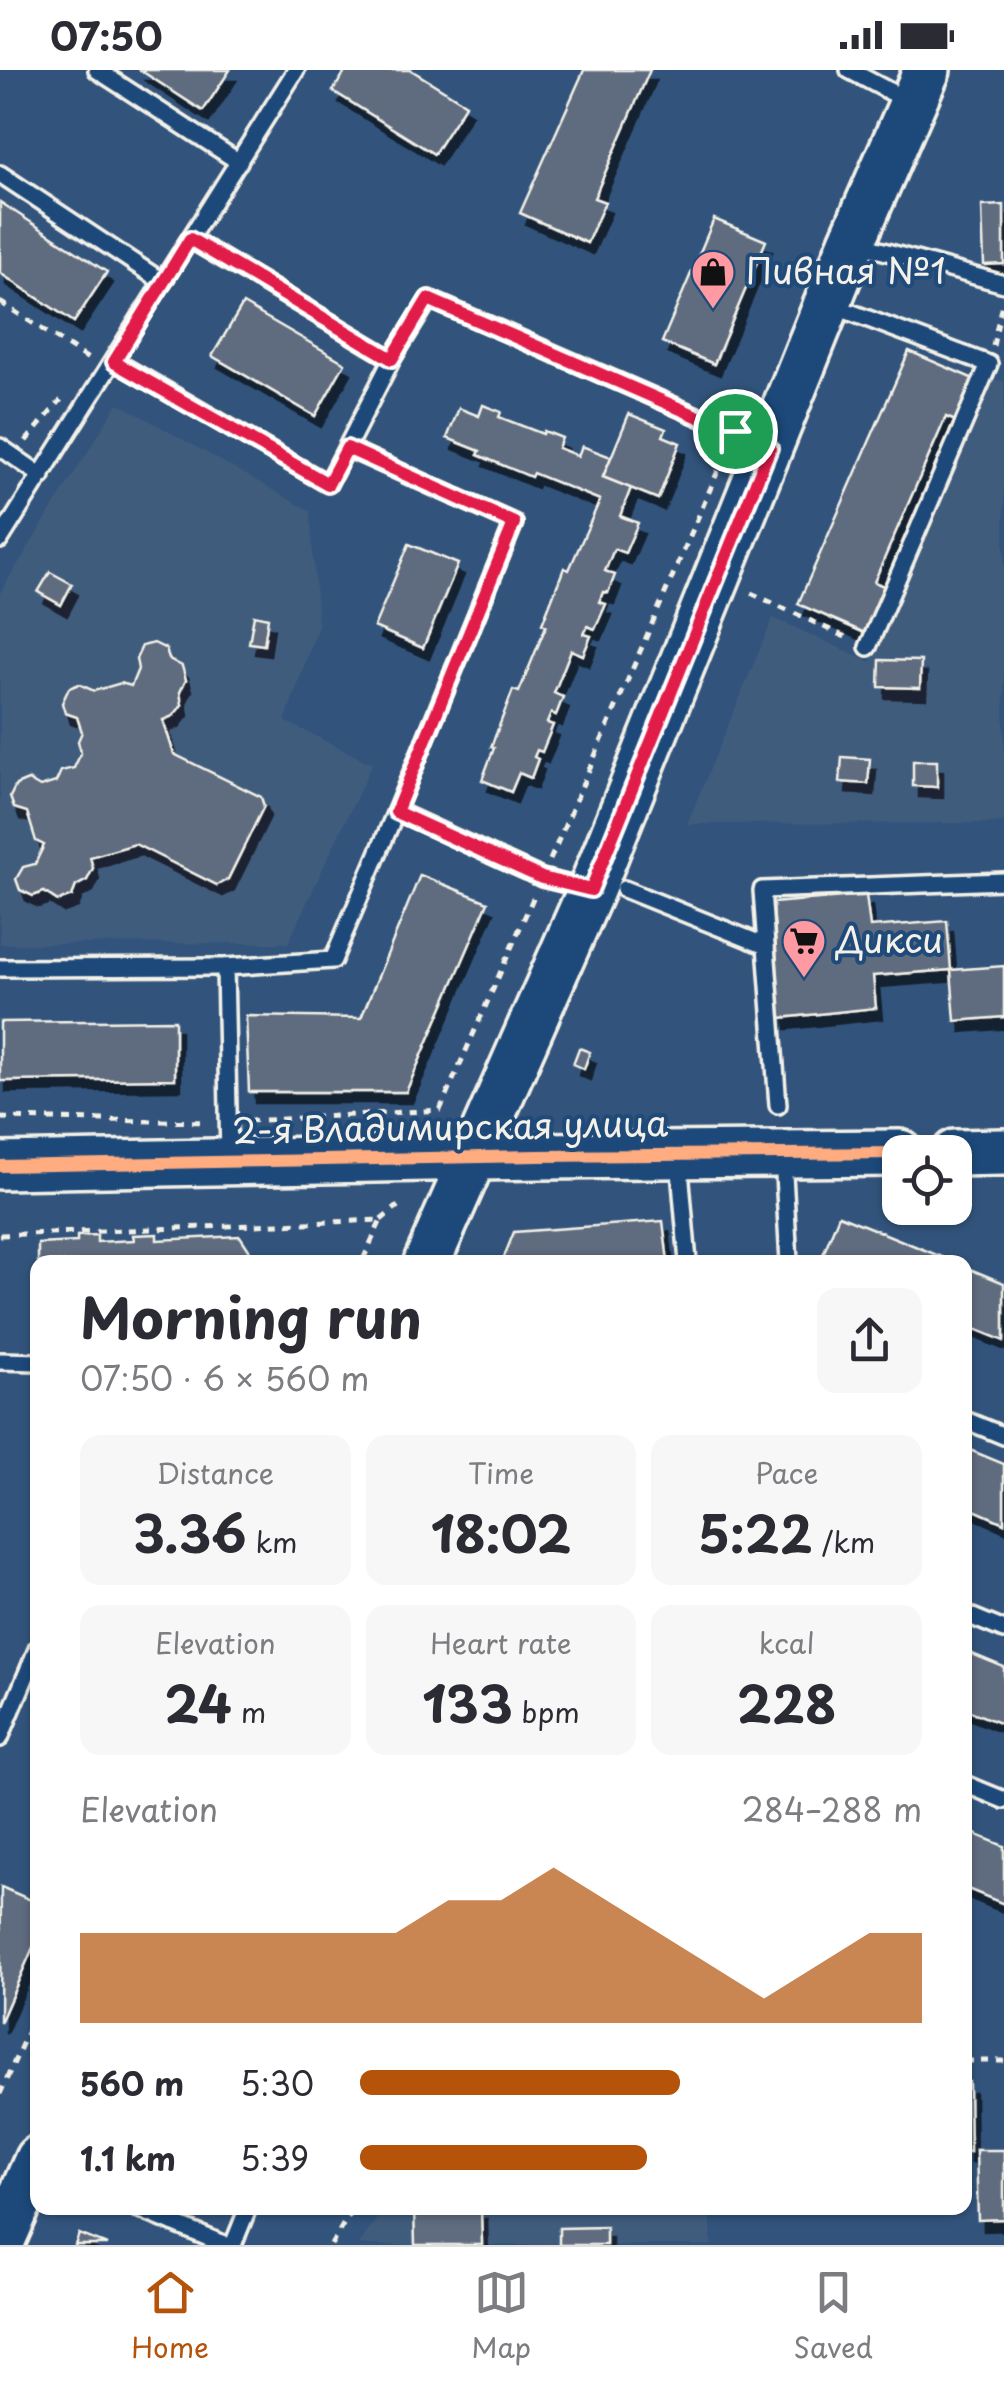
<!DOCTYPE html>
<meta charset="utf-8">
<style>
body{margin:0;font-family:"Playpen Sans",sans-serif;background:#f7f7f7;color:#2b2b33;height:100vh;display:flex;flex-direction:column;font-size:38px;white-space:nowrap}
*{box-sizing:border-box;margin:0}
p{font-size:32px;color:#7c7c81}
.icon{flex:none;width:55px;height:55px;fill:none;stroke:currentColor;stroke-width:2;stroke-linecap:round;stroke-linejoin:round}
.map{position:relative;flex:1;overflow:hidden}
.drawer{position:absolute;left:30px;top:1185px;width:942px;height:960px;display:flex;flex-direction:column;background:#fff;border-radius:20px;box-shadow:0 2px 8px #0004}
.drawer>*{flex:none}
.buttons{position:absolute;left:882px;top:1065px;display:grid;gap:20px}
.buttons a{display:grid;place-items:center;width:90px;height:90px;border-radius:20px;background:#fff;box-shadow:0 2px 8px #0004;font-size:50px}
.pin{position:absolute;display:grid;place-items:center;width:85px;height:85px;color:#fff;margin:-42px;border:5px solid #fff;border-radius:50%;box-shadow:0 2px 10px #0007}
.round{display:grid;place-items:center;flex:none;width:105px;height:105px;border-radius:20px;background:#f7f7f7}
.summary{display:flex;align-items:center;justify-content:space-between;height:170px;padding:0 50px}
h1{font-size:55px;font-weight:700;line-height:75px}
.stats{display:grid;grid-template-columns:repeat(3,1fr);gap:15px;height:170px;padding:10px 50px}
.stats div{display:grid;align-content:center;border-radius:20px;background:#f7f7f7;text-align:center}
.stats b{font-size:50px;font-weight:700}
.stats small{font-size:28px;font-weight:400}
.stats p{font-size:28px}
.chart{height:280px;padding:20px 50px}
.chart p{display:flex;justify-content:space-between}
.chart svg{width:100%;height:180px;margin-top:10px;fill:#b45309;opacity:.7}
ul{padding:0 50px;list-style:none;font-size:32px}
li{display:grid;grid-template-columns:160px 120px 1fr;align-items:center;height:75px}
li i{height:25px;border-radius:12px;background:#b45309}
.status{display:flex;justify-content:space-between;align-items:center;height:70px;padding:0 50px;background:#fff;direction:ltr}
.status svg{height:28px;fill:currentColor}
.menu{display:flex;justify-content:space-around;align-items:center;height:140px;border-top:2px solid #e1e1e2;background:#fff;font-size:28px;color:#7c7c81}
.menu a{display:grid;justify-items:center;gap:5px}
.menu .active{color:#b45309}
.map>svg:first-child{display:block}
.built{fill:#405b7d}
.building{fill:#5f6c7f;stroke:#f4f1e8;stroke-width:2.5;filter:url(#shadow)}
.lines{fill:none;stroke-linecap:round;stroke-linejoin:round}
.lane-casing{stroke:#f4f1e8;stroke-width:22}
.secondary-casing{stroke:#f4f1e8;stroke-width:52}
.path{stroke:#f4f1e8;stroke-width:5;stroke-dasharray:8 8;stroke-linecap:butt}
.lane{stroke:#1f4a7a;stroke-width:15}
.secondary{stroke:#1f4a7a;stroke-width:45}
.cycleway-casing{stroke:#1f4a7a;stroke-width:19}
.cycleway{stroke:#ffac80;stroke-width:12}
.route-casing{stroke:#fff;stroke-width:20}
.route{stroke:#e11d48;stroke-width:12}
.labels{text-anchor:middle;stroke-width:8;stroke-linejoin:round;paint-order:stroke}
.poi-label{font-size:35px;fill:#f4f1e8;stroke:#1f4a7a;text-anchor:start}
.street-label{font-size:35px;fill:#f4f1e8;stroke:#1f4a7a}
</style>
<div class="status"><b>07:50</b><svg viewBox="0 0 49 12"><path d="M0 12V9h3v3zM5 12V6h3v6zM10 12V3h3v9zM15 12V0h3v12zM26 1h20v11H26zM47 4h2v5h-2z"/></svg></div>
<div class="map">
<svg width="1004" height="2175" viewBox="0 0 1004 2175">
<defs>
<filter id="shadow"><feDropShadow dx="6" dy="11" stdDeviation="0" flood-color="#0009"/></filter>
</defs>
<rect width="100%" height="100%" fill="#32547c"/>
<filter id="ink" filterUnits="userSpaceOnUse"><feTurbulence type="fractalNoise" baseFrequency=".01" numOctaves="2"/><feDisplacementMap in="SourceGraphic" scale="20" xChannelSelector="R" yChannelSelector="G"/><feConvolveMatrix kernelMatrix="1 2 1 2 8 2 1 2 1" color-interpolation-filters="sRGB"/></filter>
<g filter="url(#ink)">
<g class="built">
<path d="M987 309 1004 311V753L687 754 773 548 871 592Z"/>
<path d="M118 333 310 441 318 556 285 651 372 694 288 873 0 874V523Z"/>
<path d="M384 2138H711V2175H359Z"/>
</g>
<g class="building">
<path d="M140 0H230L203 41Z"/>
<path d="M346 0H411L466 34 434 84 333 21Z"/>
<path d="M584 0H650L594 128 605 132 587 173 520 143Z"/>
<path d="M0 132 107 202 74 252 0 203Z"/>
<path d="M1004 135V194L984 195 982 136Z"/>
<path d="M714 149 766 171 714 294 662 272Z"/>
<path d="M243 234 345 293 315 346 212 286Z"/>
<path d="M909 281 976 310 958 352 946 347 874 512 886 517 865 563 798 534Z"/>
<path d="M483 335 501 342 499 347 543 364 544 361 562 368 558 378 578 386 582 376 611 387 603 407 631 418 620 446 638 453 625 483 614 479 605 501 615 505 608 523 603 522 599 532 606 534 595 559 588 556 584 564 591 566 583 585 571 580 554 623 563 627 556 645 551 643 547 653 553 655 542 682 537 680 534 687 538 689 531 708 519 703 511 722 482 710 494 678 491 677 513 620 519 622 546 556 542 554 564 498 569 500 600 430 533 403 531 407 478 385 480 381 447 368 459 338 479 346Z"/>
<path d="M629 344 666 359 663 366 680 373 658 429 603 407Z"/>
<path d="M409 474 458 494 423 578 374 557Z"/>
<path d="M50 502 72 514 61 535 38 522Z"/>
<path d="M254 545 268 548 264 575 249 573Z"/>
<path d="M154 573 166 579 169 589 182 596 186 610 180 622 182 635 173 646 163 650 174 684 261 727 264 736 228 809 217 815 135 774 90 787 93 798 87 810 76 816 72 826 58 831 44 822 33 826 20 820 16 809 23 797 35 794 44 775 36 771 27 742 14 738 10 727 16 715 28 710 40 717 56 712 61 701 74 698 81 683 78 671 82 662 77 647 65 643 62 633 69 618 79 614 94 621 121 613 131 616 138 599 136 589 142 576Z"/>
<path d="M880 590 921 591 920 618 879 617Z"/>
<path d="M842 687 870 689 868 714 840 712Z"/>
<path d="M913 691H937V717L913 716Z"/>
<path d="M420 805 488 832 406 1022H249L246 946 361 948Z"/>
<path d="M866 825 870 857 947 851 951 900 873 906 876 938 780 948 773 833Z"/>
<path d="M1004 896V947L955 951 951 900Z"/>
<path d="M175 950V1009L0 1011V952Z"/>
<path d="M579 978 590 982 584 999 573 994Z"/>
<path d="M839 1145 954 1192H820Z"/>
<path d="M663 1151 668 1192H502L514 1162Z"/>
<path d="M157 1164V1170L240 1166 257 1192H38V1174L77 1172V1166L97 1165V1172L134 1170 133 1165Z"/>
<path d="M965 1197 1004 1213V1271L965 1255Z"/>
<path d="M965 1378 1004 1394V1453L965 1436Z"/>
<path d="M965 1581 1004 1597V1655L965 1639Z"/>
<path d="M965 1760 1004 1776V1834L965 1818Z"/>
<path d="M1 1817 38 1833V1866L0 1953Z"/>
<path d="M965 2012H969L970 2082H965Z"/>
<path d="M976 2080H1004V2149L978 2150Z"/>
<path d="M414 2138H481L482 2175H415Z"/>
<path d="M606 2157V2175H559V2158Z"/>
<path d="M79 2164 107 2175H75Z"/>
</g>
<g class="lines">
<defs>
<g id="lane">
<path d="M97 0 239 92"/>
<path d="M849 0 908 31"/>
<path d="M0 104 163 212"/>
<path d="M854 173 1004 214"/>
<path d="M831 235 989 294 868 577"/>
<path d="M392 289 429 229 764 375"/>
<path d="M114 291 328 414 392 289 190 169"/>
<path d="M0 377 42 406"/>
<path d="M347 378 514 453 396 741 542 808 587 819"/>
<path d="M0 470 296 0"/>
<path d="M624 819 766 876 778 1035"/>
<path d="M766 876 762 820 1004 811"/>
<path d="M0 898 225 897"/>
<path d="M783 1087 789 1192"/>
<path d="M229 1088 225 897 333 890 396 741"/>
<path d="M679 1089 688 1192"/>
<path d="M0 1291 38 1292"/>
<path d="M965 1350 1004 1366"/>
<path d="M965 1544 1004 1560"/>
<path d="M0 1668 38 1577"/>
<path d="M965 1714 1004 1730"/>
<path d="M136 2138 226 2175"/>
<path d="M233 2175 248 2138"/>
</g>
<g id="secondary">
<path d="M955 1083 1004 1082"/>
<path d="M0 1096 538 1086 900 1083"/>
<path d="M427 1192 591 820 852 172 927 0"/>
<path d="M0 2175 38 2089"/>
</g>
</defs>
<use href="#lane" class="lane-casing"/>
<use href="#secondary" class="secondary-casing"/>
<g class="path">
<path d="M0 232 90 290"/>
<path d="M993 276 1002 233"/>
<path d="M26 371 61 330"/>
<path d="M751 523 852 570"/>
<path d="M550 790 724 387"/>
<path d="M0 1048 207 1052"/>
<path d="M248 1051 440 1040 533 828"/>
<path d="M381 1150 398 1136"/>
<path d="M0 1165 381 1150 362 1192"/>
<path d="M965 1991H1004"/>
<path d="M0 2024 38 1938"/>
<path d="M331 2175 353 2138"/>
</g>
<use href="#lane" class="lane"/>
<use href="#secondary" class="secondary"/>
<defs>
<path id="cycleway" d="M0 1096 538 1086 900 1083"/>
</defs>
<use href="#cycleway" class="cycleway-casing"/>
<use href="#cycleway" class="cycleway"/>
</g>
</g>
<g class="lines" filter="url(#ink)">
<defs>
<path id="route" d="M190 169 392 289 428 229 770 378 591 820 542 808 396 742 514 453 347 378 328 414 114 292Z"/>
</defs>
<use href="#route" class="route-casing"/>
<use href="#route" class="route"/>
</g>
<defs>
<symbol id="shop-pin" viewBox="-11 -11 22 30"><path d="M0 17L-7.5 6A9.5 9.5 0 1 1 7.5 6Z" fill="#ff9aa2" stroke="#1f4a7a"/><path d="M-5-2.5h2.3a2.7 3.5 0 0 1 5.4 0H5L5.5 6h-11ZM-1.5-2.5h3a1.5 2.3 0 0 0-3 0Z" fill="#111"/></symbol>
<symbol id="supermarket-pin" viewBox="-11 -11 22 30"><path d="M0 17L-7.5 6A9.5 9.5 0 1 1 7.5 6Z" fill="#ff9aa2" stroke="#1f4a7a"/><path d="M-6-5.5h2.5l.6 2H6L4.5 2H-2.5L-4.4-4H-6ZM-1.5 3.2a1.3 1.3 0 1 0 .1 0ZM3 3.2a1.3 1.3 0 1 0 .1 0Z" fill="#111"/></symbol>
</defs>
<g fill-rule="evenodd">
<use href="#shop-pin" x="688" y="177" width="50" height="68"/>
<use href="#supermarket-pin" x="779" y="846" width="50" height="68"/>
</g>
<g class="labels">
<g class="poi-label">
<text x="746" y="214">Пивная №1</text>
<text x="836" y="883">Дикси</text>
</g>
<g class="street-label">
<text transform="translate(450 1058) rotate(-1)" y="12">2-я Владимирская улица</text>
</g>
</g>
</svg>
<div class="buttons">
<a><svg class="icon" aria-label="locate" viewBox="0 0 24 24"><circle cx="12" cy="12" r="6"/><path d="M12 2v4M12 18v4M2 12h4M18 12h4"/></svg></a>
</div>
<div class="pin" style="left:735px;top:361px;background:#1e9e55"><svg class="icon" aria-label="arrive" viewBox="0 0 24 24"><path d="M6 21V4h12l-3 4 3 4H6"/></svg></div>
<section class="drawer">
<div class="summary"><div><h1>Morning run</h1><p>07:50 · 6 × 560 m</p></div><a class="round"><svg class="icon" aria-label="share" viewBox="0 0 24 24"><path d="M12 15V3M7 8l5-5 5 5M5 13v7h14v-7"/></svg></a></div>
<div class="stats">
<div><p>Distance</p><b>3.36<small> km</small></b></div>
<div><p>Time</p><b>18:02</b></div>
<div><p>Pace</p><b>5:22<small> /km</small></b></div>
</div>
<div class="stats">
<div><p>Elevation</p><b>24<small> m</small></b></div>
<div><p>Heart rate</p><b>133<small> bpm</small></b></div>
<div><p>kcal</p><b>228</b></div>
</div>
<div class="chart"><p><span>Elevation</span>284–288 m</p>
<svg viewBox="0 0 160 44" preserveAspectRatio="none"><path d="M0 44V22L10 22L20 22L30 22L40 22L50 22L60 22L70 14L80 14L90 6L100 14L110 22L120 30L130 38L140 30L150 22L160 22V44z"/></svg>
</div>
<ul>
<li><b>560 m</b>5:30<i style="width:57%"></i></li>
<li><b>1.1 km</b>5:39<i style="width:51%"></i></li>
</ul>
</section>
</div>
<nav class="menu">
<a class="active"><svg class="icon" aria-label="home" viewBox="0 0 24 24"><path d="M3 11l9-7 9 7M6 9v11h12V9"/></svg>Home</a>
<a><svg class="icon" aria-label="map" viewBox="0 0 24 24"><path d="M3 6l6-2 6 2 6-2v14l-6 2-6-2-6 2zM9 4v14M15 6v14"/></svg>Map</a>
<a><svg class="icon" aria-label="saved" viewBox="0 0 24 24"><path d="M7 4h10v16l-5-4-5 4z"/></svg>Saved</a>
</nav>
